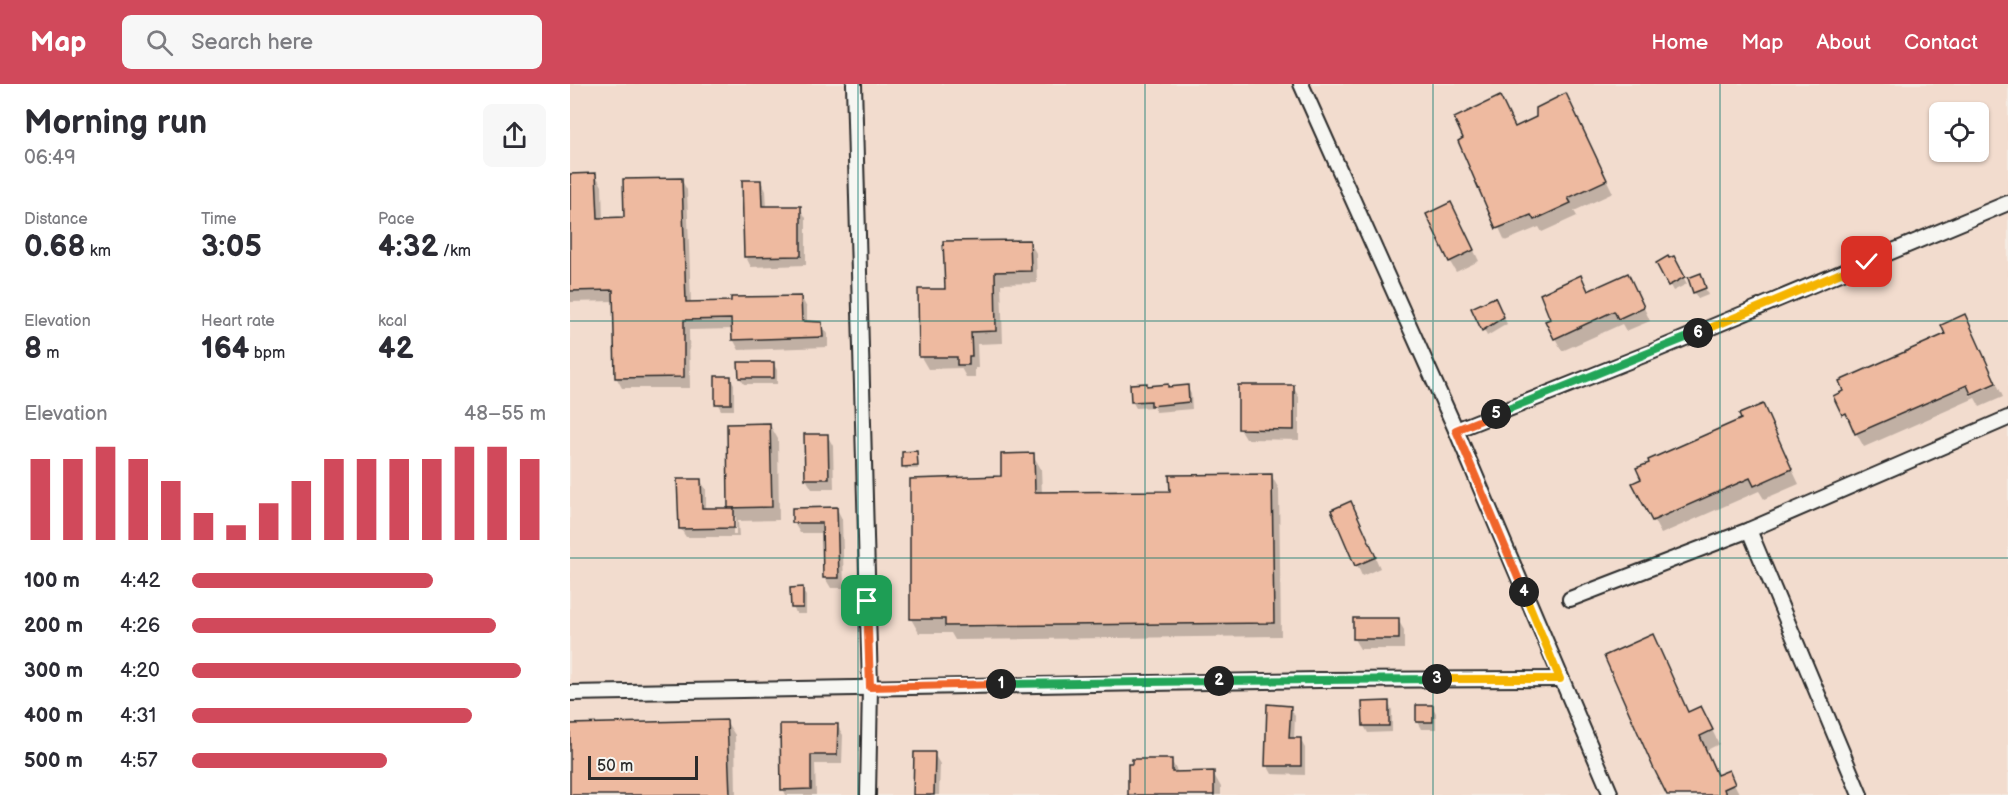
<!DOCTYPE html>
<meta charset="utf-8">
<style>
body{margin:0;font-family:"Balsamiq Sans",sans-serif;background:#f7f7f7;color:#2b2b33;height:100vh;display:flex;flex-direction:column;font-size:22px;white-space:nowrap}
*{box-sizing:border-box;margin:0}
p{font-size:20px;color:#7c7c81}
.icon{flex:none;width:33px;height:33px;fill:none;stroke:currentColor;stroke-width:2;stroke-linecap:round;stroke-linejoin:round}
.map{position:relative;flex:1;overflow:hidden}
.panel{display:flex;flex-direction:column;background:#fff;width:570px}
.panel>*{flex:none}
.fabs{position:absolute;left:1359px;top:18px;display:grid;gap:12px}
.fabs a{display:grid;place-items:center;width:60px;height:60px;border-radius:9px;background:#fff;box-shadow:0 2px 4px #0004;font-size:30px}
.scale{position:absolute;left:18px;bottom:15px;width:110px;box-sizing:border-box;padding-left:6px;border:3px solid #2b2b2b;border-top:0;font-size:16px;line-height:21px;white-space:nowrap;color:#2b2b2b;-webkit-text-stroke:4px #f6f6f2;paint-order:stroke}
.pin{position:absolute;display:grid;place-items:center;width:51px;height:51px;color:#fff;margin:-26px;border-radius:12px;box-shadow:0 3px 9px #0006}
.km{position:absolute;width:30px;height:30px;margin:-15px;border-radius:50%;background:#222;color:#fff;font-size:16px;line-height:30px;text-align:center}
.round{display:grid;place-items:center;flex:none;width:63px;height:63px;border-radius:9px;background:#f7f7f7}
.headline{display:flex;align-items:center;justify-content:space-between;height:102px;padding:0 24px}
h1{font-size:33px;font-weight:700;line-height:45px}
.stats{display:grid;grid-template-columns:repeat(3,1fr);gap:9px;height:102px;padding:6px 24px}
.stats div{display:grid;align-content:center}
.stats b{font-size:30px;font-weight:700}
.stats small{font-size:16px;font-weight:400}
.stats p{font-size:16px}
.chart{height:168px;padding:12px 24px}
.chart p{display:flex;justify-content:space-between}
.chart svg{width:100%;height:108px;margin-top:6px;stroke:#d1495b;stroke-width:6}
ul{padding:0 24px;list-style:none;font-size:20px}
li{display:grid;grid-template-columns:96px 72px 1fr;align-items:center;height:45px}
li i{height:15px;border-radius:8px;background:#d1495b}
header{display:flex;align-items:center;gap:36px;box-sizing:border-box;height:84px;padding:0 30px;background:#d1495b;color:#fff}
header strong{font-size:28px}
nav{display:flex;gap:33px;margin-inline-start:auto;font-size:21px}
.search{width:420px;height:54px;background:#f7f7f7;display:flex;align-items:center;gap:15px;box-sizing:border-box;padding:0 21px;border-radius:9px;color:#7c7c81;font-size:22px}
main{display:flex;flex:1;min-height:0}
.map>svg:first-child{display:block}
.built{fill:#f2dcce;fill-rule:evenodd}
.shadow{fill:#0003;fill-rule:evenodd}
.building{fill:#eebaa0;stroke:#2b2b2b;stroke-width:1.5}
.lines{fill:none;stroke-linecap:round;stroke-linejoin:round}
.minor-casing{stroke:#2b2b2b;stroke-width:18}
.minor{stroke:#f6f6f2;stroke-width:14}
.split-1-casing{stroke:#fff;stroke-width:12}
.split-2-casing{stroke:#fff;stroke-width:12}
.split-3-casing{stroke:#fff;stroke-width:12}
.split-4-casing{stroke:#fff;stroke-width:12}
.split-5-casing{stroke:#fff;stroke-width:12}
.split-6-casing{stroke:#fff;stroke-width:12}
.split-7-casing{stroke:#fff;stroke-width:12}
.split-1{stroke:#f0652b;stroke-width:8}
.split-2{stroke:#22a559;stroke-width:8}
.split-3{stroke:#22a559;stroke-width:8}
.split-4{stroke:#f5b400;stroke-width:8}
.split-5{stroke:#f0652b;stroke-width:8}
.split-6{stroke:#22a559;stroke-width:8}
.split-7{stroke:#f5b400;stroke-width:8}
.grid{fill:none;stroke:#0f766e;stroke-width:1.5;stroke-opacity:0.55}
</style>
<header>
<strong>Map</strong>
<div class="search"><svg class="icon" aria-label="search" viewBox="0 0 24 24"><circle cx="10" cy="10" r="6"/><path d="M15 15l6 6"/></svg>Search here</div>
<nav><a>Home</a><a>Map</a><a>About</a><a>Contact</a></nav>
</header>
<main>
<section class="panel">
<div class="headline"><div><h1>Morning run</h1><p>06:49</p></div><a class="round"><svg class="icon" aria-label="share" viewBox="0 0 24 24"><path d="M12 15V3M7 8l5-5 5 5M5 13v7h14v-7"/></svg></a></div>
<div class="stats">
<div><p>Distance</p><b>0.68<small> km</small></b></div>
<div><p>Time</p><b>3:05</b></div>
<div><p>Pace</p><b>4:32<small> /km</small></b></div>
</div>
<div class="stats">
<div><p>Elevation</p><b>8<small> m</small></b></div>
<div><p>Heart rate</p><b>164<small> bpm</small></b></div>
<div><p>kcal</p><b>42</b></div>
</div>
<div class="chart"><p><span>Elevation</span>48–55 m</p>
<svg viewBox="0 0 160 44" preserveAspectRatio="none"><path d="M5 44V11M15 44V11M25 44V6M35 44V11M45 44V20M55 44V33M65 44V38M75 44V29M85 44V20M95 44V11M105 44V11M115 44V11M125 44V11M135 44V6M145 44V6M155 44V11"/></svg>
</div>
<ul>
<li><b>100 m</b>4:42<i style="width:68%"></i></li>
<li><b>200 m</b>4:26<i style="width:86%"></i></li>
<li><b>300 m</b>4:20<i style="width:93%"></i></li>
<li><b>400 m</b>4:31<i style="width:79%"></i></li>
<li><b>500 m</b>4:57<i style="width:55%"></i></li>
</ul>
</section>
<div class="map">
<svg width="1438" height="711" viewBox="0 0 1438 711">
<rect width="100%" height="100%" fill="#f4eae2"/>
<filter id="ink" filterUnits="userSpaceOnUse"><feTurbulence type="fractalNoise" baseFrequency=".0167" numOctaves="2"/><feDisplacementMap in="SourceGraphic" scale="12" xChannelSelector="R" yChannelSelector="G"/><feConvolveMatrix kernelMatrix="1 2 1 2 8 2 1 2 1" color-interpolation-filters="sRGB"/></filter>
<g filter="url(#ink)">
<path class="built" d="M0 0H1438V711H0ZM1370 28H1408V68H1370Z"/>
<g class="shadow">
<path d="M1002 24 1043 109 1004 127 1007 132 972 148 969 143 935 157 890 57 945 44Z"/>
<path d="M0 91H26L32 102 33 135H56L111 95 117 106 121 219 231 213 237 224V239H251L258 250V263L169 266 163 255V245L119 246 120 304H52L46 293 45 217 0 218Z"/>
<path d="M191 97 196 107 197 124H230L236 134V181L181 183 176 173Z"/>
<path d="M886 130 909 177 886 188 880 178Z"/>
<path d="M459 157 466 169 467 199 431 200 433 259 407 260 408 284H405V293H396L391 284 358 285 351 273 349 207 376 206Z"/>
<path d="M1103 174 1117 200 1103 207 1088 179Z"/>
<path d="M1130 191 1138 211 1128 215 1124 208Z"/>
<path d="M1010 193 1019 209 1065 204 1080 237 1056 247 1052 240 992 267 985 254 982 236Z"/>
<path d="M928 221 937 240 917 252 914 246Z"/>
<path d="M1395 232 1426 297 1400 308V312L1427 300 1433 313 1410 323 1405 314 1294 363 1265 312 1377 250Z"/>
<path d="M203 279 207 286V300H174L170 294Z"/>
<path d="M160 293 164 300V326H151L147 319Z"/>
<path d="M561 302 617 303 621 310 622 325 586 328 584 323 566 324 562 317Z"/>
<path d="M723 303 729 313V356L676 355 670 345Z"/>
<path d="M1192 322 1229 400 1194 415 1189 407 1091 450 1064 400 1173 336Z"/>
<path d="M200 341 208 355 209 436 168 437 169 453H116L110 444 130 396 136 405V426H161L160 423ZM163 433H166V451H163Z"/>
<path d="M257 351 263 362 264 405H242L236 395Z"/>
<path d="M346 369 348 385H335L334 382Z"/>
<path d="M463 371 471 385 472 410 601 408 701 391 709 405 711 552 385 556 381 549H349L341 535 433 394Z"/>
<path d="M781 419 810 484 792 492 763 426Z"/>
<path d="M267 425 272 435 274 504H261L255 494 254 449H230L224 439Z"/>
<path d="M232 505 236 512V530H227L223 524Z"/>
<path d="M784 536H828L834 546V565H790L784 555Z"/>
<path d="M1083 552 1119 630 1138 638 1149 660 1137 666 1148 692 1158 688 1170 711H1098Z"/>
<path d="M818 619 822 626V648L798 649 794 642V620Z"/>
<path d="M862 622 866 629V645H851L847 638Z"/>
<path d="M720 623 725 632 724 655H730L735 664V691L702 690 697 681Z"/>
<path d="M156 637 165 651 166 711H0V641Z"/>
<path d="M267 641 273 651 272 680H245L246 711H216L213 705 212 642Z"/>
<path d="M364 670 370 680 369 711H344Z"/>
<path d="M601 676 608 689H643L651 703V711H560Z"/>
</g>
<g class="building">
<path d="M996 9 1037 96 998 114 1001 119 964 136 961 131 926 145 888 57 893 54 884 34 930 12 945 43 966 33V24Z"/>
<path d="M26 89 28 134 54 133 53 95 112 94 116 218 161 217V213L231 212 232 237 252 238 253 253 162 256 161 235 114 236V293L45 294 43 206 0 207V90Z"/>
<path d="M172 96H191L192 122H231V172L174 173Z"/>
<path d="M881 118 904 166 879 178 856 130Z"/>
<path d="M460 156 461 187 425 188 426 247 401 248 402 272H399V281H387V273H349L348 205H375L373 157Z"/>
<path d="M1098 172 1099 174 1104 172 1115 193 1098 202 1086 179Z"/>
<path d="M1058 189 1074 223 1048 235 1044 227 984 255 975 237 980 235 970 210 1011 191 1018 207Z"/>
<path d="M1131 189 1136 204 1123 209 1118 194Z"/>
<path d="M925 213 934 233 912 247 901 224Z"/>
<path d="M1395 230 1426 299 1401 310 1397 301 1285 350 1276 329 1272 331 1263 312 1273 307 1269 297 1375 250 1371 241Z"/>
<path d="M168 278H204V294H169Z"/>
<rect x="145" y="292" width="16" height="28"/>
<path d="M577 299V302L598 300V303L618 301 619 318 581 322V317L561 318 560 300Z"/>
<path d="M668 301H724V346L668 345Z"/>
<path d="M1193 320 1222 385 1184 402 1180 394 1082 437 1062 399 1071 395 1066 384 1079 379 1078 376 1171 335 1169 330Z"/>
<path d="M200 339 202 423 158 424 157 340Z"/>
<path d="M234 350H258L259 395H235Z"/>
<path d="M347 367 348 382 332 383V368Z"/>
<path d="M464 369 465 408 600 407 599 391 702 390 704 539 375 542V535H340V395L431 392V370Z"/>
<path d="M107 395H131L132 424H164V444L109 445Z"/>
<path d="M781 417 806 473 785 482 761 426Z"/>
<path d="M267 423 269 494H253L252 439H222V424Z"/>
<path d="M233 503V524H221L220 504Z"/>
<rect x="783" y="534" width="46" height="21"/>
<path d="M1083 550 1118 628 1131 622 1143 646 1130 652 1147 691 1159 686 1165 700 1154 705 1156 711H1097L1083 683 1034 572Z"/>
<path d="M819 617V642H793L792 618Z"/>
<path d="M697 620 721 622 719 654H731V682H695Z"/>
<rect x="846" y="621" width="17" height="17"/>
<path d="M157 636 160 711H0V640Z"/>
<path d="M210 640H268L267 671H241V705L211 706Z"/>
<path d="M344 668H365L364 711H343Z"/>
<path d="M562 675H602V688L644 687V711H558V680H562Z"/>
</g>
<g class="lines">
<defs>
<g id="minor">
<path d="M284 0 300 603 298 711"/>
<path d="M731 0 886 346 1041 711"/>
<path d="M886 346 1084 267 1438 119"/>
<path d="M1179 446 1290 711"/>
<path d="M1000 515 1179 446 1438 334"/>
<path d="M0 609 749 596 990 595"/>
</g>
</defs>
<use href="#minor" class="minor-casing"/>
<use href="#minor" class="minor"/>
</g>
</g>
<g class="lines" filter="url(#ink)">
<defs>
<path id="split-1" d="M297 517 300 603 431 600"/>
<path id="split-2" d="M431 600 649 597"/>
<path id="split-3" d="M649 597 867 595"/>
<path id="split-4" d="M867 595H990L954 508"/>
<path id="split-5" d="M926 330 886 346 954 508"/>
<path id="split-6" d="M926 330 1128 249"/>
<path id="split-7" d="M1128 249 1297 178"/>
</defs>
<use href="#split-1" class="split-1-casing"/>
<use href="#split-2" class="split-2-casing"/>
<use href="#split-3" class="split-3-casing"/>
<use href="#split-4" class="split-4-casing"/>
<use href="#split-5" class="split-5-casing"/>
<use href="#split-6" class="split-6-casing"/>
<use href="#split-7" class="split-7-casing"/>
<use href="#split-1" class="split-1"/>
<use href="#split-2" class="split-2"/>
<use href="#split-3" class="split-3"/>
<use href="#split-4" class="split-4"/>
<use href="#split-5" class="split-5"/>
<use href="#split-6" class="split-6"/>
<use href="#split-7" class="split-7"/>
</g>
<path class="grid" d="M288 0V711M575 0V711M863 0V711M1150 0V711M0 237H1438M0 474H1438"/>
</svg>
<div class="fabs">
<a><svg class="icon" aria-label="locate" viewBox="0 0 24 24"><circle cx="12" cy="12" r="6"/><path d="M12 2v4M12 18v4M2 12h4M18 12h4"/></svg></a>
</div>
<div class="scale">50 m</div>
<div class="pin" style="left:297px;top:517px;background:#1e9e55"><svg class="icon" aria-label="arrive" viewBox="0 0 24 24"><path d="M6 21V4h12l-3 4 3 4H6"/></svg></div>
<div class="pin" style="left:1297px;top:178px;background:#d93025"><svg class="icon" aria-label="check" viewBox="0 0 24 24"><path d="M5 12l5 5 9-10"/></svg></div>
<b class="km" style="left:431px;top:600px">1</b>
<b class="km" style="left:649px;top:597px">2</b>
<b class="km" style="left:867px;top:595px">3</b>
<b class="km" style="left:954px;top:508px">4</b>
<b class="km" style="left:926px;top:330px">5</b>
<b class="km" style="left:1128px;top:249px">6</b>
</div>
</main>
